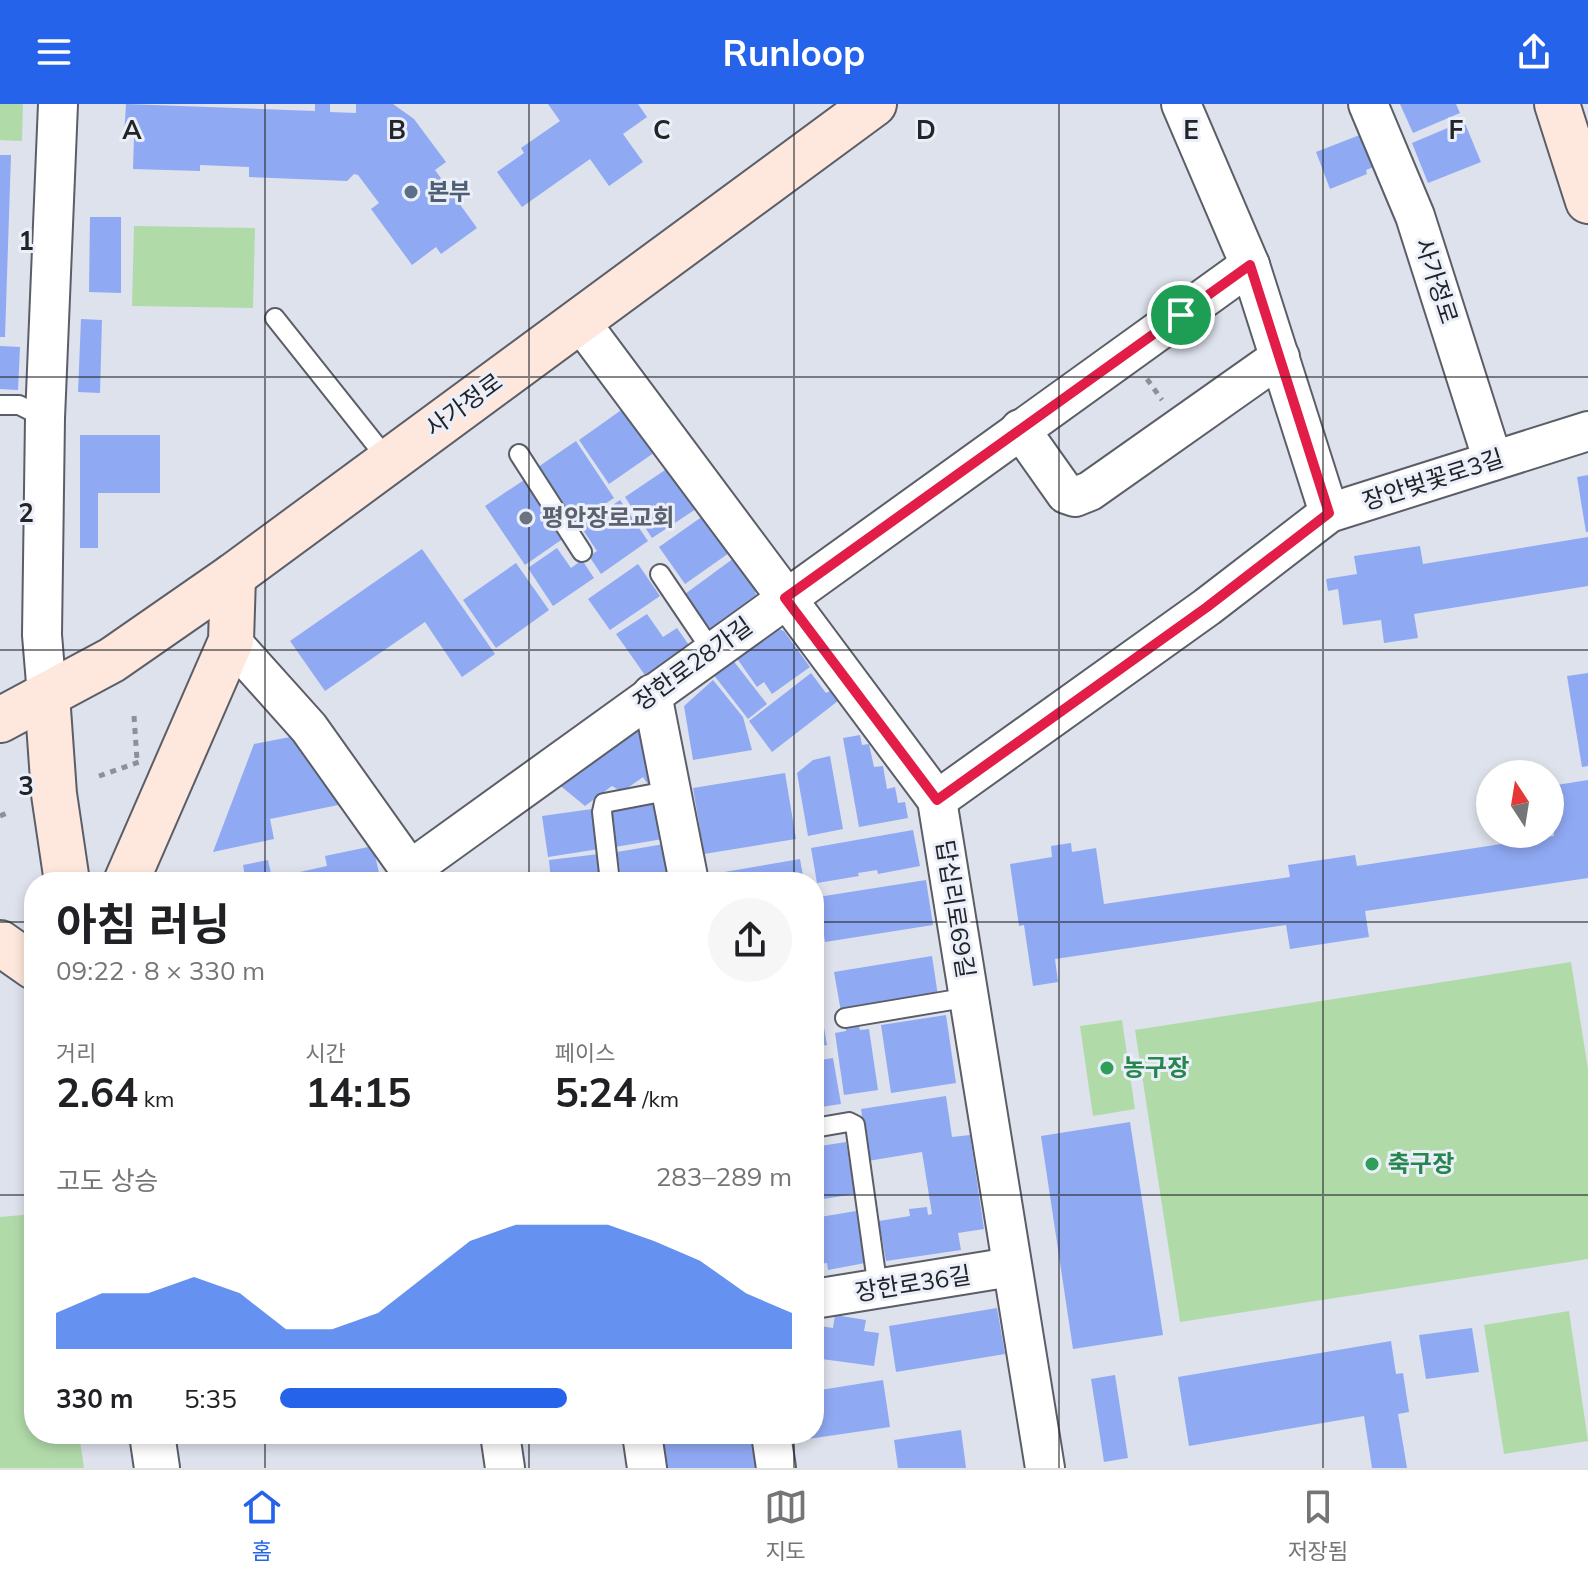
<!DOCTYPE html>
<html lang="ko">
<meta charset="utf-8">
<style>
body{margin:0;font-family:Mulish,"Noto Sans KR",sans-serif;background:#f6f6f6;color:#202124;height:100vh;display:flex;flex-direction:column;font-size:30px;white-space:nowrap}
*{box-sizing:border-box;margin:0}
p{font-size:26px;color:#757577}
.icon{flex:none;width:44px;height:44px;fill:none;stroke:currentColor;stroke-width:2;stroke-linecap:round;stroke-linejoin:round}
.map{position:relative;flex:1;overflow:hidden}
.side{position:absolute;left:24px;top:768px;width:800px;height:572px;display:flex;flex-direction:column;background:#fff;border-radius:32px;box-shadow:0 4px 12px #0003}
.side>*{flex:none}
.needle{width:52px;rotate:348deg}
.controls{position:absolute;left:1476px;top:656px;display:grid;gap:16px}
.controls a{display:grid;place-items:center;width:88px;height:88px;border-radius:50%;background:#fff;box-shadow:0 4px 12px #0003;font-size:40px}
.pin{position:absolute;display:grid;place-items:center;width:68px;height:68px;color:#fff;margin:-34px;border:4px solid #fff;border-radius:50%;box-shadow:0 2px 8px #0007}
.round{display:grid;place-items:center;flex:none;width:84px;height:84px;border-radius:42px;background:#f6f6f6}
.headline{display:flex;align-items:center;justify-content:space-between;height:136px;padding:0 32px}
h1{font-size:44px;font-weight:700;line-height:60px}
.metrics{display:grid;grid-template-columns:repeat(3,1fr);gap:12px;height:136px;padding:8px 32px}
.metrics div{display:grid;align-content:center}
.metrics b{font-size:40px;font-weight:700}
.metrics small{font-size:22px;font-weight:400}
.metrics p{font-size:22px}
.chart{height:224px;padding:16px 32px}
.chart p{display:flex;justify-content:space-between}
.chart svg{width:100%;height:144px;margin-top:8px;fill:#2563eb;opacity:.7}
ul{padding:0 32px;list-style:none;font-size:26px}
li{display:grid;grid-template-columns:128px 96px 1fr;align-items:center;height:60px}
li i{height:20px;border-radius:10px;background:#2563eb}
header{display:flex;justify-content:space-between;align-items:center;height:104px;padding:0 32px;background:#2563eb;color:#fff;font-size:36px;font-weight:700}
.tab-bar{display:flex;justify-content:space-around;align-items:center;height:112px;border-top:2px solid #e0e0e0;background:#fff;font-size:22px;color:#757577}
.tab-bar a{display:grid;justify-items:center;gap:4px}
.tab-bar .selected{color:#2563eb}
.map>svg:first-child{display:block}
.green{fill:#b1daa9}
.building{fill:#90a9f3}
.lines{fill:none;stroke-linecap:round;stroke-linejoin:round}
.service-casing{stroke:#5b5e67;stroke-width:22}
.minor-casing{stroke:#5b5e67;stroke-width:42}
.tertiary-casing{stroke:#5b5e67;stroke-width:48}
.secondary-casing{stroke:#5b5e67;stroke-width:48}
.path{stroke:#8d9098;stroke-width:5;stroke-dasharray:6 6;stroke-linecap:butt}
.service{stroke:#fff;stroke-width:18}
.minor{stroke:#fff;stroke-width:38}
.tertiary{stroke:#fff;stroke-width:44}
.secondary{stroke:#fee7dc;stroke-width:44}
.route-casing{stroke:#fff;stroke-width:16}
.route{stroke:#e11d48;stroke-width:10}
.grid{fill:none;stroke:#232428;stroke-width:2;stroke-opacity:0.55}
.service-dot{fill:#5c6f8a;stroke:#ebeff9;stroke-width:3}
.worship-dot{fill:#6b7280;stroke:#ebeff9;stroke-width:3}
.leisure-dot{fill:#2e9e5b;stroke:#ebeff9;stroke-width:3}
.labels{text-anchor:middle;stroke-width:6;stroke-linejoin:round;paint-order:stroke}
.service-label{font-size:24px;font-weight:bold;fill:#4e5e75;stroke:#ebeff9;text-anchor:start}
.street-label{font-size:24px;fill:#232428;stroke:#ebeff9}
.worship-label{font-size:24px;font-weight:bold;fill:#5b616d;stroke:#ebeff9;text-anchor:start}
.leisure-label{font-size:24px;font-weight:bold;fill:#27864d;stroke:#ebeff9;text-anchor:start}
.grid-label{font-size:26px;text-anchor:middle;font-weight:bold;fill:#232428;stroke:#ebeff9;stroke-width:6;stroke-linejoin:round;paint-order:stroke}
</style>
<header><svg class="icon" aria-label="menu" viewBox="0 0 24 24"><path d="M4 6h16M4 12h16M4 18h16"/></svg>Runloop<svg class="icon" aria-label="share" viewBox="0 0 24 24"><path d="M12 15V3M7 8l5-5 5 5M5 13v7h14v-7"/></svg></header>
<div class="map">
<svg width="1588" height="1364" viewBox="0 0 1588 1364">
<rect width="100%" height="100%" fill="#dee2ec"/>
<g class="green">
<path d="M0 0H23L22 37 0 36Z"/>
<path d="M134 122 255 124 253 204 132 202Z"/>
<path d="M1571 858 1588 965V1155L1180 1218 1135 926Z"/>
<path d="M1122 916 1135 1005 1093 1012 1080 922Z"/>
<path d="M34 1110V1330H79L84 1364H0V1113Z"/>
<path d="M1569 1207 1588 1337 1504 1350 1484 1221Z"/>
</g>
<g class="building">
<path d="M126 0 315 7V0H330V8L356 9V0H393L414 15 446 58 435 66 477 124 441 150 436 143 412 161 371 105 379 99 358 71 354 70 347 77 249 73V63L200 61V67L133 65 134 33H124Z"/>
<path d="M548 0H638L647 13 623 30 643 58 609 82 590 55 522 103 497 68 524 49 521 44 560 17Z"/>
<path d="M1400 0H1456L1460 9 1413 29Z"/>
<path d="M1464 17 1481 58 1428 79 1412 39Z"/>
<path d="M1370 27 1383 59 1366 66 1367 70 1330 85 1316 48Z"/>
<path d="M0 51H11L5 233H0Z"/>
<path d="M90 113H121V189L89 188Z"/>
<path d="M81 215 102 216 100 289 78 288Z"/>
<path d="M0 242 20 243 18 286 0 285Z"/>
<path d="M627 302 658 346 609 380 579 336Z"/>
<path d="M80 331H160V389H98V444H80Z"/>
<path d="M576 337 614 394 576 419 538 363Z"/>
<path d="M668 364 696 405 652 434 625 393Z"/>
<path d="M1588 371V428H1586L1577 373Z"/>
<path d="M524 376 564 434 525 461 485 402Z"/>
<path d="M620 396 648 437 601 470 589 452 597 447 581 423Z"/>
<path d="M703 412 729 449 685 480 659 443Z"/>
<path d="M1588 433V482L1414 510 1418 534 1384 539 1381 516 1343 521 1338 485 1328 487 1326 475 1357 470 1354 452 1420 442 1423 460Z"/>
<path d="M557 444 571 464 582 456 594 474 553 502 528 464Z"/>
<path d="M422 445 495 550 462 573 425 518 325 587 290 537Z"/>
<path d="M734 454 753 479 756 491 710 525 685 490Z"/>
<path d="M516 459 549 506 496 544 463 496Z"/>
<path d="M638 460 660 492 610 526 588 495Z"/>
<path d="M647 510 663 533 677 524 691 544 647 574 616 530Z"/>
<path d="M776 524 784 527 810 563 772 590 764 578 757 583 736 553Z"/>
<path d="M732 555 767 600 748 615 713 570Z"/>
<path d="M811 569 826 589 830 587 838 597 772 648 749 617Z"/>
<path d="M1588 569V662L1582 663 1567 572Z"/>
<path d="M713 576 743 613 752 646 693 656 684 602Z"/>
<path d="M644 618 654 674 647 679 643 673 622 688 612 682 585 702 557 679Z"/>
<path d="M860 631 862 641 869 640 874 663 883 662 887 685 895 683 898 699 905 698 908 714 859 723 843 634Z"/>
<path d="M295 632 343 700 270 715 274 735 213 748 254 640Z"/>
<path d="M830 652 843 725 808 732 797 669 813 656Z"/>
<path d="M785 669 796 735 704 750 693 684Z"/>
<path d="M1588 676V774L1365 807 1369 833 1290 845 1286 821 1055 855 1058 878 1033 882 1024 821 1019 822 1010 760 1052 753 1051 742 1071 739 1072 748 1096 744 1104 800 1290 773 1288 761 1355 751 1357 762 1554 732 1550 682Z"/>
<path d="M657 696 663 735 615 743 612 703Z"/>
<path d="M592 705 599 745 548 753 542 712Z"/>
<path d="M913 726 920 762 878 770 877 766 858 769 859 772 817 779 811 744Z"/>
<path d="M664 740 670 778H622L617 748Z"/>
<path d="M373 742 381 778H278L277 773 327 762 325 752Z"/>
<path d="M599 750 603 778H551L549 756Z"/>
<path d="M800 755 804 778H708L707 771Z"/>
<path d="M268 756 273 778H246L243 761Z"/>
<path d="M926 776 933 821 825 838 818 793Z"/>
<path d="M932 852 938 892 841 908 834 868Z"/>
<path d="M819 894 827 941 814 943V895Z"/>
<path d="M946 911 956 979 891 989 881 921Z"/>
<path d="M859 921 860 926 869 925 878 986 844 991 835 929 846 927V923Z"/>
<path d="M833 954 841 1000 814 1004V957Z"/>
<path d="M946 992 952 1033 970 1031 984 1125 958 1129 961 1146 886 1157 879 1117 910 1112 909 1105 927 1103 928 1111 932 1110 922 1048 868 1057 861 1005Z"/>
<path d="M1130 1018 1163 1231 1073 1245 1041 1032Z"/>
<path d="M846 1038 855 1090 817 1096V1090H814V1043Z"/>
<path d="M856 1107 865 1159 828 1166 827 1159 814 1161V1114Z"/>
<path d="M997 1204 1005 1250 896 1268 889 1222Z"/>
<path d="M835 1211 866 1216 864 1227 879 1229 874 1262 814 1254V1221L833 1224Z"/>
<path d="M1472 1224 1479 1268 1426 1275 1419 1231Z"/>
<path d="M1391 1237 1396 1270 1403 1269 1409 1308 1398 1310 1407 1364H1372L1364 1312 1189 1342 1178 1273Z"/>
<path d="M1115 1271 1128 1354 1104 1358 1091 1275Z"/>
<path d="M883 1276 890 1323 801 1336V1330H814V1287Z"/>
<path d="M961 1326 966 1364H898L894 1336Z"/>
<path d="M720 1330H755L761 1364H667L663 1340Z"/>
</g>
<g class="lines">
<defs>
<g id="service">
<path d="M275 214 388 356"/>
<path d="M0 301H19L45 314"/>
<path d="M519 350 582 448"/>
<path d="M660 470 712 547"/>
<path d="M610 778 602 708 604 699 672 686"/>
<path d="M845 914 970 893"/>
<path d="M814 1024 849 1018 855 1021 878 1185"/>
</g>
<g id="minor">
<path d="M1181 0 1250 161 1329 409"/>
<path d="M1368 0 1415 112 1493 357"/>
<path d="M579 216 937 696 1045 1364"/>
<path d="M1020 325 1066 390 1075 393 1090 387 1280 253"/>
<path d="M231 537 309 624 410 766 412 778"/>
<path d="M652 590 689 778"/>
<path d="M47 591 42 531 45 314 58 0"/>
<path d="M937 696 1207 503 1329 409 1588 327"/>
<path d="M410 766 1250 161"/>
<path d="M814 1195 1011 1163"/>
<path d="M500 1330 505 1364"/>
<path d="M642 1330 647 1364"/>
<path d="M771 1330 776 1364"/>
</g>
<path id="tertiary" d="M152 1330 157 1364"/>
<g id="secondary">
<path d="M1557 0 1588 97"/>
<path d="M47 591 54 690 67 778"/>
<path d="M0 616 112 556 233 472 874 0"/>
<path d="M126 778 231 537 233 472"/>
<path d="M0 839 34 863"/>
</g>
</defs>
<use href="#service" class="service-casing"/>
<use href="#minor" class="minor-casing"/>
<use href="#tertiary" class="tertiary-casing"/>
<use href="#secondary" class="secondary-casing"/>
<g class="path">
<path d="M1147 275 1162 296"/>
<path d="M134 612 137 656"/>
<path d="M99 672 139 658"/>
<path d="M0 712 7 709"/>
</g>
<use href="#service" class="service"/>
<use href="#minor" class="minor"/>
<use href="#tertiary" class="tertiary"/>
<use href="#secondary" class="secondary"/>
</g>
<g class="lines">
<defs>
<path id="route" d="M1250 161 1329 409 1207 503 937 696 785 494Z"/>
</defs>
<use href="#route" class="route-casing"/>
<use href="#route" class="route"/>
</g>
<path class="grid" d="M265 0V778M529 0V778M794 0V778M1059 0V1364M1323 0V1364M0 273H1588M0 546H1588M0 818H34M814 818H1588M0 1091H34M814 1091H1588M265 1330V1364M529 1330V1364M794 1330V1364"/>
<circle class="service-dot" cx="411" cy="88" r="8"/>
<circle class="worship-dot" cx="526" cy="414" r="8"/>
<g class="leisure-dot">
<circle cx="1107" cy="964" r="8"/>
<circle cx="1372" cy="1060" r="8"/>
</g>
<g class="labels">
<g class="service-label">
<text x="427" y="96">본부</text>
</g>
<g class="street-label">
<text transform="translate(1436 177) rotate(72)" y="8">사가정로</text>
<text transform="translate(464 301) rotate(-36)" y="8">사가정로</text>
<text transform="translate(1433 376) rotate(-18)" y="8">장안벚꽃로3길</text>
<text transform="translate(693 560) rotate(-36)" y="8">장한로28가길</text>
<text transform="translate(955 805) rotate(81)" y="8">답십리로69길</text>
<text transform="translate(913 1180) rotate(-9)" y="8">장한로36길</text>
</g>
<g class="worship-label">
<text x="542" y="422">평안장로교회</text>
</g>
<g class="leisure-label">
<text x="1123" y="972">농구장</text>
<text x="1388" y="1068">축구장</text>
</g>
</g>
<g class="grid-label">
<text x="132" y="35">A</text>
<text x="397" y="35">B</text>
<text x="662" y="35">C</text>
<text x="926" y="35">D</text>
<text x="1191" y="35">E</text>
<text x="1456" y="35">F</text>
<text x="26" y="146">1</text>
<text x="26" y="418">2</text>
<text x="26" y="691">3</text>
</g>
</svg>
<div class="controls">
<a><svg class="needle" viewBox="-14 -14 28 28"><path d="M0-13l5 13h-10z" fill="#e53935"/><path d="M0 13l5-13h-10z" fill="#757577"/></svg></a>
</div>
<div class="pin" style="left:1181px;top:211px;background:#1e9e55"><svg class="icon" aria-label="arrive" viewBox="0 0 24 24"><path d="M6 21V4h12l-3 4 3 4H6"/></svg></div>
<section class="side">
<div class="headline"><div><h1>아침 러닝</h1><p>09:22 · 8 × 330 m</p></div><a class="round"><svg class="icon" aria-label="share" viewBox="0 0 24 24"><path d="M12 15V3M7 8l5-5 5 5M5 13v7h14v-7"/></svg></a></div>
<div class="metrics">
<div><p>거리</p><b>2.64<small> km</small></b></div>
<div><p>시간</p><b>14:15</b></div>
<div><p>페이스</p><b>5:24<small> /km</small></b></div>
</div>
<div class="chart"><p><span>고도 상승</span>283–289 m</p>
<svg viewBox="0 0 160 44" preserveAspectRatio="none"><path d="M0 44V33L10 27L20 27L30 22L40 27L50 38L60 38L70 33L80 22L90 11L100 6L110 6L120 6L130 11L140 17L150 27L160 33V44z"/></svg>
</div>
<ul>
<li><b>330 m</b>5:35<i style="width:56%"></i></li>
</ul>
</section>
</div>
<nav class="tab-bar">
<a class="selected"><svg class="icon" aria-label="home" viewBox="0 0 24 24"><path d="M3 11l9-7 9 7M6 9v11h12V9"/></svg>홈</a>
<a><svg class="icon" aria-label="map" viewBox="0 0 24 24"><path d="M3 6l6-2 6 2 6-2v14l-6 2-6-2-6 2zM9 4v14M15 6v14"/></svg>지도</a>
<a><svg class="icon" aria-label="saved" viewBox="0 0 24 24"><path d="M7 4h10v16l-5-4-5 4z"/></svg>저장됨</a>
</nav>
